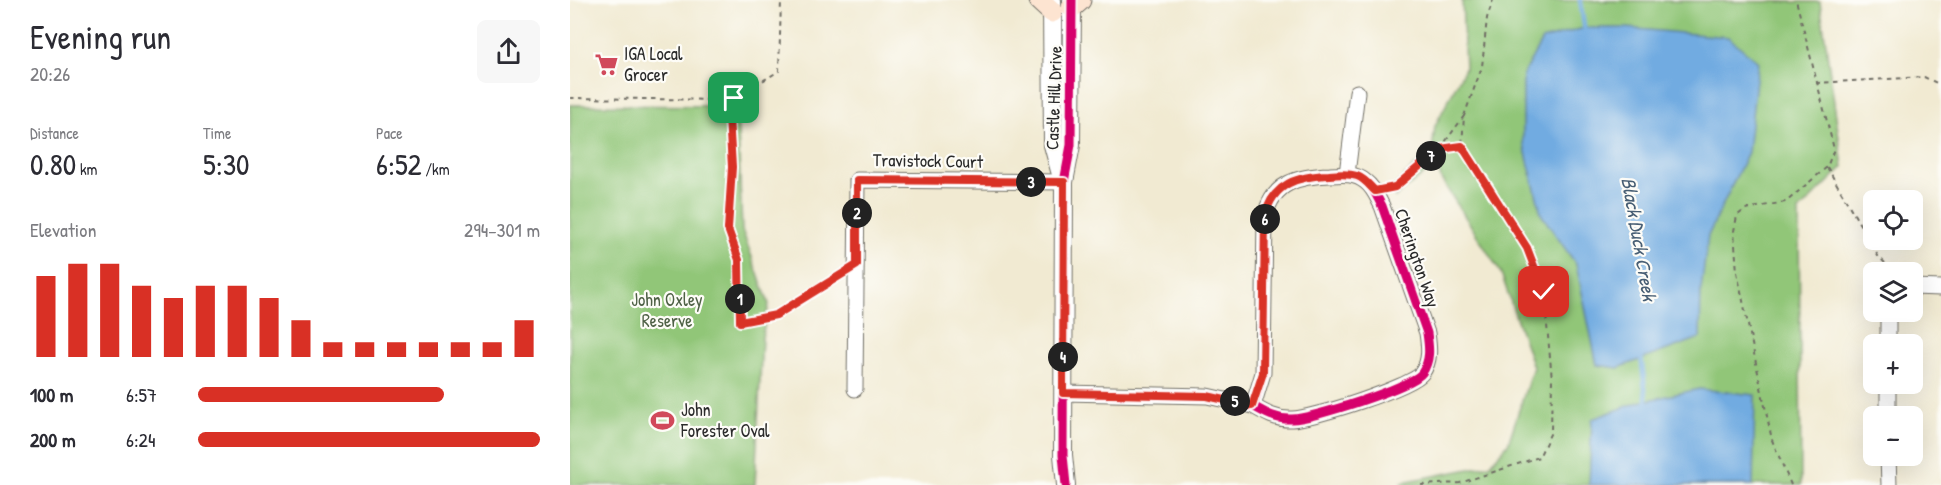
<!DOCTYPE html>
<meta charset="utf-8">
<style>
body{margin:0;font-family:"Patrick Hand",sans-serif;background:#f7f7f7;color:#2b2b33;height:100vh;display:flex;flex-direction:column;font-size:22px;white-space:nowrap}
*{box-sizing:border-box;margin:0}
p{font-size:20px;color:#7c7c81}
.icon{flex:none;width:33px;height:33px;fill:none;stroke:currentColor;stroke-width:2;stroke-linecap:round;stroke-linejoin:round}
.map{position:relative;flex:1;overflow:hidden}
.sheet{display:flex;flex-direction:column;background:#fff;width:570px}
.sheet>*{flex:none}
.controls{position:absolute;left:1293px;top:190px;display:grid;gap:12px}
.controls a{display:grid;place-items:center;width:60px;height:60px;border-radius:9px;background:#fff;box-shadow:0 6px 24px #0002;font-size:30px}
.pin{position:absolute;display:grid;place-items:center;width:51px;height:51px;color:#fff;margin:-26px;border-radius:12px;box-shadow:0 3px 9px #0006}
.km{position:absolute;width:30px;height:30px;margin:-15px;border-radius:50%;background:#222;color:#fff;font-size:16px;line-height:30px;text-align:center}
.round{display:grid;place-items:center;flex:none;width:63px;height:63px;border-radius:9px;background:#f7f7f7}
.head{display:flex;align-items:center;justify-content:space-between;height:102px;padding:0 30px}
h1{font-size:33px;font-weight:600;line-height:45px}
.metrics{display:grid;grid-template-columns:repeat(3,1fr);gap:9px;height:102px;padding:6px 30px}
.metrics div{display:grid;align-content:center}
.metrics b{font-size:30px;font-weight:600}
.metrics small{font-size:16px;font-weight:400}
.metrics p{font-size:16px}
.chart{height:168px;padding:12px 30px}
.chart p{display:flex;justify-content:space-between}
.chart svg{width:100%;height:108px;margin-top:6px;stroke:#d93025;stroke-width:6}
ul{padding:0 30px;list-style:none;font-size:20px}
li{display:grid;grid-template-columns:96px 72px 1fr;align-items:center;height:45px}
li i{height:15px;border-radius:8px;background:#d93025}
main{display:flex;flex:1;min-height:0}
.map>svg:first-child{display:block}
.green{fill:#91c678;stroke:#5e7852;stroke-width:1.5}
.water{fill:#71abe1;stroke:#4e6b86;stroke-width:1.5}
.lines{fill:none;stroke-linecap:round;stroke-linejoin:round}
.stream{stroke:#71abe1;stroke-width:4.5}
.minor-casing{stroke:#706e65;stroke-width:17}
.tertiary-casing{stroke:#706e65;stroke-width:20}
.secondary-casing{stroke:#706e65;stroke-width:23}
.path{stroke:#706e65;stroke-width:2;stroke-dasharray:4.5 4.5;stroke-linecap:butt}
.minor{stroke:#fff;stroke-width:15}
.tertiary{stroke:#fff;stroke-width:18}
.secondary{stroke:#fde4d1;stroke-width:21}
.cycleway-casing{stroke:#fdfcf7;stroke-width:13}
.cycleway{stroke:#d6006c;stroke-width:9}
.route-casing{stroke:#fff;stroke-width:12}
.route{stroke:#d93025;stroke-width:8}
.labels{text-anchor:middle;stroke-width:4.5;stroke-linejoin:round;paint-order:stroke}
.poi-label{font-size:18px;fill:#2b2b2b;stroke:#fdfcf7;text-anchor:start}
.street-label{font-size:18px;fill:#2b2b2b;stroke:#fdfcf7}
.park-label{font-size:18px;fill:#4f6146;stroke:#fdfcf7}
.water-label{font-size:20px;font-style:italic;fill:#475e74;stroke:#fdfcf7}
</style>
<main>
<section class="sheet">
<div class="head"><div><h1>Evening run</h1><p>20:26</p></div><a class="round"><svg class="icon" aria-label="share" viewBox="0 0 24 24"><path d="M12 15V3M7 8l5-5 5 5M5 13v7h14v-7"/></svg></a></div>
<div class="metrics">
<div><p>Distance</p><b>0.80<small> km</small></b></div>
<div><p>Time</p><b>5:30</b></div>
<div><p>Pace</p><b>6:52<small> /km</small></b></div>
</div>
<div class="chart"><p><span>Elevation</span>294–301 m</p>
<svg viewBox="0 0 160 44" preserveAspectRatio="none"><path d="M5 44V11M15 44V6M25 44V6M35 44V15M45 44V20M55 44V15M65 44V15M75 44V20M85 44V29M95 44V38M105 44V38M115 44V38M125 44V38M135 44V38M145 44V38M155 44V29"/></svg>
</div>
<ul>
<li><b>100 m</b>6:57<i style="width:72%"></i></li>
<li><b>200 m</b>6:24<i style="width:100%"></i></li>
</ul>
</section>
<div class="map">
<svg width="1371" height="485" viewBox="0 0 1371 485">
<rect width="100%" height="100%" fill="#fdfcf7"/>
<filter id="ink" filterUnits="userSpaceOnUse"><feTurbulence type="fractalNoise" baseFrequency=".0167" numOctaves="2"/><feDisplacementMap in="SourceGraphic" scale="12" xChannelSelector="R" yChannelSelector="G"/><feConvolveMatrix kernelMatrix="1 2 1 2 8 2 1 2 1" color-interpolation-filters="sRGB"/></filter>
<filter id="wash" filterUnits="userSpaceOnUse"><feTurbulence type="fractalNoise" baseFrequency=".008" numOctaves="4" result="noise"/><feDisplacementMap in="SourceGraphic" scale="24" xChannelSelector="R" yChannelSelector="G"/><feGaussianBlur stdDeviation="1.35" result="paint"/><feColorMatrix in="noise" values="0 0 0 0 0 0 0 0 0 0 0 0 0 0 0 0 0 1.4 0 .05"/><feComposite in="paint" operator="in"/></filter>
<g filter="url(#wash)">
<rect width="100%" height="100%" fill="#f1ead2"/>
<g class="green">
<path d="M892 0 1250 2 1273 167 1229 211 1231 485H833L832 482 920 465 938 444 963 367 931 273 871 179 868 163 825 197 822 188 862 150 865 126 895 68Z"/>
<path d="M0 105 167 106 172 230 199 304 192 337 185 485H0Z"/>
</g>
<g class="water">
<path d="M1014 28H1056L1158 37 1188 62 1178 152 1138 236 1131 290 1130 338 1048 368 1027 365 1006 264 971 214 953 141V74L972 40Z"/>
<path d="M1129 389 1185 395 1183 485H1019L1022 419 1069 402Z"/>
</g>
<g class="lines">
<g class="stream">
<path d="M1010 0 1015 32"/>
<path d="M1071 356 1077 405"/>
</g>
</g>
</g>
<g filter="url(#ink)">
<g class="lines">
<defs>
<g id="minor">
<path d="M777 174 787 92"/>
<path d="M1342 287 1371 288"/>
<path d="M1318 345V312"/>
<path d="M285 389 287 180 494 182"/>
<path d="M493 393 637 396 683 406 693 373 695 216C703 182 729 176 760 175 773 174 786 173 796 182 804 188 807 197 812 206L857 333C859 347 861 360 852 373 842 387 741 419 722 419 707 420 695 413 683 406"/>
<path d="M1318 417V384"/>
<path d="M1318 456 1319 485"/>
</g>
<g id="tertiary">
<path d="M482 0 483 145 492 178"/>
<path d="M496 485 493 455 494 182 501 145 502 0"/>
</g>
<g id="secondary">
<path d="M469 0 482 12"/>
<path d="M502 7 510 0"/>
</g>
</defs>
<use href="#minor" class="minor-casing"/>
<use href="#tertiary" class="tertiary-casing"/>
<use href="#secondary" class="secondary-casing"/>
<g class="path">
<path d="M1246 83 1354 77 1371 85"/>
<path d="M0 98 158 100 164 98 209 71 211 0"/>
<path d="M158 100 162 167 158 229 169 260 170 322 206 315 272 275"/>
<path d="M894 116 912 67 917 18 923 0"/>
<path d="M1257 167 1308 256 1325 273"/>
<path d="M819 188 825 187 870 149 892 146 894 116 870 149"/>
<path d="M851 485 890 483 969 457 981 432 982 379 974 293 957 248 892 146"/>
<path d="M1221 485 1202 440 1167 272 1164 231 1167 216 1175 209 1216 202 1257 167 1264 149 1226 0"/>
</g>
<use href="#minor" class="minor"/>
<use href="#tertiary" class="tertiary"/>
<use href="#secondary" class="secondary"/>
<defs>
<g id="cycleway">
<path d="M493 393 637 396 683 406 693 373 695 216C703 182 729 176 760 175 773 174 786 173 796 182 804 188 807 197 812 206L857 333C859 347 861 360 852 373 842 387 741 419 722 419 707 420 695 413 683 406"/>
<path d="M496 485 493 455 494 182 501 145 502 0"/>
</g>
</defs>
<use href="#cycleway" class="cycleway-casing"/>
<use href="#cycleway" class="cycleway"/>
</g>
</g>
<g class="lines" filter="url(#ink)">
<defs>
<path id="route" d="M164 98 158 100 162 167 158 229 169 260 170 322 206 315 287 265V180L494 182 493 393 637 396 682 406 693 373 695 216C703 183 728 176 759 175 768 174 778 173 787 176 795 179 799 185 805 191L825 187 870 149 892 146 957 248 974 292"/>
</defs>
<use href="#route" class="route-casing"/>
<use href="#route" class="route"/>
</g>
<defs>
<symbol id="supermarket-bare" viewBox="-9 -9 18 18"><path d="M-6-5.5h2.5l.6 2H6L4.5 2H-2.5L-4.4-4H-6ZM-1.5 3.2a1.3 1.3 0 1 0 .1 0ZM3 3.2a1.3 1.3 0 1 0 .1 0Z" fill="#d1495b" stroke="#fdfcf7" stroke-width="2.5" paint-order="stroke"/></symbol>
<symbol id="stadium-bare" viewBox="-9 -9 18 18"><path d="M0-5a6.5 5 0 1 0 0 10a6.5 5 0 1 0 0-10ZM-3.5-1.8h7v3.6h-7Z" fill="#d1495b" stroke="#fdfcf7" stroke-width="2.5" paint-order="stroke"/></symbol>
</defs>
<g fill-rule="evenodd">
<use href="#supermarket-bare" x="20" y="48" width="33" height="33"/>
<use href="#stadium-bare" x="76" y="404" width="33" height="33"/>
</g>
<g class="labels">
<g class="poi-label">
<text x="54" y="60">IGA Local<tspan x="54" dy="21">Grocer</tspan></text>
<text x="111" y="416">John<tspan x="111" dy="21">Forester Oval</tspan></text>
</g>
<g class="street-label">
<text transform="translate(484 98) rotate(-88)" y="6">Castle Hill Drive</text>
<text transform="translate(358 161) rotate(1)" y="6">Travistock Court</text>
<text transform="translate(847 258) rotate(71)" y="6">Cherington Way</text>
</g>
<g class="park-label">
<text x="97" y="306">John Oxley<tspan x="97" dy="21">Reserve</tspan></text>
</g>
<g class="water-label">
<text transform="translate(1069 239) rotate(80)" y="7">Black Duck Creek</text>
</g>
</g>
</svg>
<div class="controls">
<a><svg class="icon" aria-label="locate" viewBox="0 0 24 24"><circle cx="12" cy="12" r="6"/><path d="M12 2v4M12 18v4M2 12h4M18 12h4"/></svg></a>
<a><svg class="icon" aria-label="layers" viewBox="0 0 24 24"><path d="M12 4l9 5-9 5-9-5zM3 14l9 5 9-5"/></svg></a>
<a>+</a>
<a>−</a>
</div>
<div class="pin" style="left:164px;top:98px;background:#1e9e55"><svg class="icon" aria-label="arrive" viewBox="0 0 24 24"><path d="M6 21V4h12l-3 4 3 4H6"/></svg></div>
<div class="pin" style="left:974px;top:292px;background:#d93025"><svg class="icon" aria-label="check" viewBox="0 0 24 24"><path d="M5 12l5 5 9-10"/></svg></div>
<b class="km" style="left:170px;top:299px">1</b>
<b class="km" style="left:287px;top:213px">2</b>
<b class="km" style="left:461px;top:182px">3</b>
<b class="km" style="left:493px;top:357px">4</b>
<b class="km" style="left:665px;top:401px">5</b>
<b class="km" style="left:695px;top:219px">6</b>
<b class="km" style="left:861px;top:156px">7</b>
</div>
</main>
